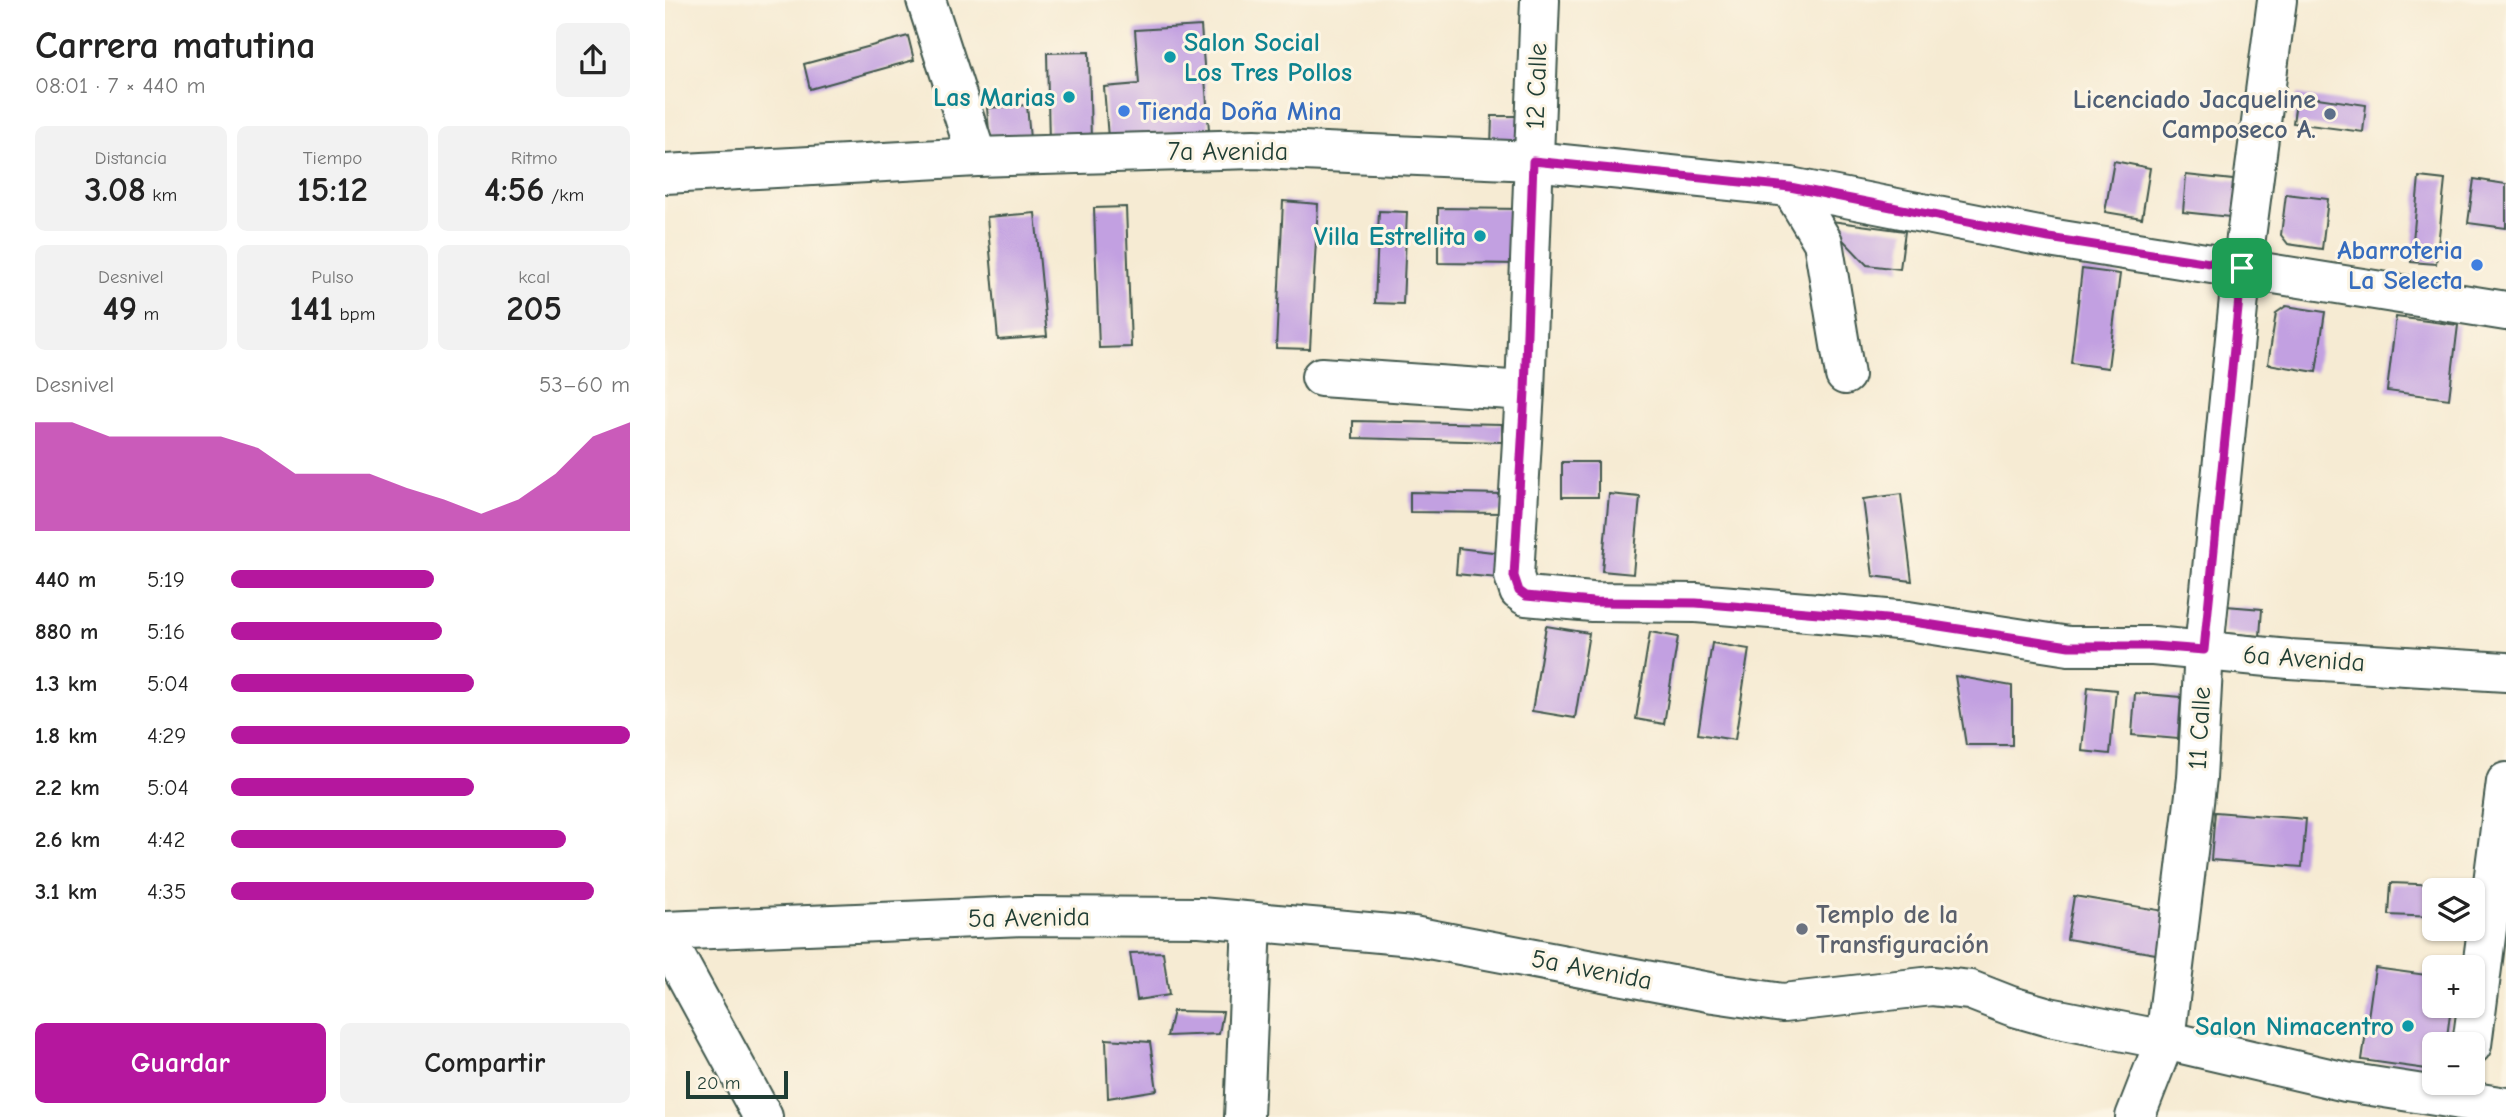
<!DOCTYPE html>
<html lang="es">
<meta charset="utf-8">
<style>
body{margin:0;font-family:"Comic Neue",sans-serif;background:#f2f2f2;color:#222;height:100vh;display:flex;flex-direction:column;font-size:26px;white-space:nowrap}
*{box-sizing:border-box;margin:0}
p{font-size:23px;color:#767676}
.icon{flex:none;width:38px;height:38px;fill:none;stroke:currentColor;stroke-width:2;stroke-linecap:round;stroke-linejoin:round}
.map{position:relative;flex:1;overflow:hidden}
.details{display:flex;flex-direction:column;background:#fff;width:665px}
.details>*{flex:none}
.tools{position:absolute;left:1757px;top:878px;display:grid;gap:14px}
.tools a{display:grid;place-items:center;width:63px;height:63px;border-radius:10px;background:#fff;box-shadow:0 2px 5px #0004;font-size:35px}
.scale{position:absolute;left:21px;bottom:18px;width:102px;box-sizing:border-box;padding-left:7px;border:4px solid #1f3d34;border-top:0;font-size:19px;line-height:24px;white-space:nowrap;color:#1f3d34;-webkit-text-stroke:5px #fcf5e5;paint-order:stroke}
.pin{position:absolute;display:grid;place-items:center;width:60px;height:60px;color:#fff;margin:-30px;border-radius:14px;box-shadow:0 4px 10px #0006}
.round{display:grid;place-items:center;flex:none;width:74px;height:74px;border-radius:10px;background:#f2f2f2}
.head{display:flex;align-items:center;justify-content:space-between;height:119px;padding:0 35px}
h1{font-size:38px;font-weight:800;line-height:52px}
.metrics{display:grid;grid-template-columns:repeat(3,1fr);gap:10px;height:119px;padding:7px 35px}
.metrics div{display:grid;align-content:center;border-radius:10px;background:#f2f2f2;text-align:center}
.metrics b{font-size:35px;font-weight:800}
.metrics small{font-size:19px;font-weight:400}
.metrics p{font-size:19px}
.chart{height:196px;padding:14px 35px}
.chart p{display:flex;justify-content:space-between}
.chart svg{width:100%;height:126px;margin-top:7px;fill:#b5179e;opacity:.7}
.cta{display:flex;gap:14px;margin-top:auto;padding:14px 35px}
.cta a{flex:1;height:80px;border-radius:10px;background:#b5179e;color:#fff;font-size:28px;font-weight:800;line-height:80px;text-align:center}
.cta a+a{background:#f2f2f2;color:#222}
ul{padding:0 35px;list-style:none;font-size:23px}
li{display:grid;grid-template-columns:112px 84px 1fr;align-items:center;height:52px}
li i{height:18px;border-radius:9px;background:#b5179e}
main{display:flex;flex:1;min-height:0}
.map>svg:first-child{display:block}
.building{fill:#c2a0e1}
.lines{fill:none;stroke-linecap:round;stroke-linejoin:round}
.minor-casing{stroke:#3f574c;stroke-width:42}
.minor{stroke:#fff;stroke-width:38}
.route-casing{stroke:#fff;stroke-width:14}
.route{stroke:#b5179e;stroke-width:9}
.culture-dot{fill:#0f9aa8;stroke:#fcf5e5;stroke-width:2.5}
.shop-dot{fill:#3f7fe0;stroke:#fcf5e5;stroke-width:2.5}
.service-dot{fill:#5c6f8a;stroke:#fcf5e5;stroke-width:2.5}
.worship-dot{fill:#6b7280;stroke:#fcf5e5;stroke-width:2.5}
.labels{text-anchor:middle;stroke-width:6;stroke-linejoin:round;paint-order:stroke}
.culture-label{font-size:26px;font-weight:bold;fill:#0d838f;stroke:#fcf5e5;text-anchor:end}
.street-label{font-size:26px;fill:#1f3d34;stroke:#fcf5e5}
.service-label{font-size:26px;font-weight:bold;fill:#4e5e75;stroke:#fcf5e5;text-anchor:end}
.shop-label{font-size:26px;font-weight:bold;fill:#366cbe;stroke:#fcf5e5;text-anchor:start}
.worship-label{font-size:26px;font-weight:bold;fill:#5b616d;stroke:#fcf5e5;text-anchor:start}
</style>
<main>
<section class="details">
<div class="head"><div><h1>Carrera matutina</h1><p>08:01 · 7 × 440 m</p></div><a class="round"><svg class="icon" aria-label="share" viewBox="0 0 24 24"><path d="M12 15V3M7 8l5-5 5 5M5 13v7h14v-7"/></svg></a></div>
<div class="metrics">
<div><p>Distancia</p><b>3.08<small> km</small></b></div>
<div><p>Tiempo</p><b>15:12</b></div>
<div><p>Ritmo</p><b>4:56<small> /km</small></b></div>
</div>
<div class="metrics">
<div><p>Desnivel</p><b>49<small> m</small></b></div>
<div><p>Pulso</p><b>141<small> bpm</small></b></div>
<div><p>kcal</p><b>205</b></div>
</div>
<div class="chart"><p><span>Desnivel</span>53–60 m</p>
<svg viewBox="0 0 160 44" preserveAspectRatio="none"><path d="M0 44V6L10 6L20 11L30 11L40 11L50 11L60 15L70 24L80 24L90 24L100 29L110 33L120 38L130 33L140 24L150 11L160 6V44z"/></svg>
</div>
<ul>
<li><b>440 m</b>5:19<i style="width:51%"></i></li>
<li><b>880 m</b>5:16<i style="width:53%"></i></li>
<li><b>1.3 km</b>5:04<i style="width:61%"></i></li>
<li><b>1.8 km</b>4:29<i style="width:100%"></i></li>
<li><b>2.2 km</b>5:04<i style="width:61%"></i></li>
<li><b>2.6 km</b>4:42<i style="width:84%"></i></li>
<li><b>3.1 km</b>4:35<i style="width:91%"></i></li>
</ul>
<div class="cta"><a>Guardar</a><a>Compartir</a></div>
</section>
<div class="map">
<svg width="1841" height="1117" viewBox="0 0 1841 1117">
<rect width="100%" height="100%" fill="#fcf5e5"/>
<filter id="ink" filterUnits="userSpaceOnUse"><feTurbulence type="fractalNoise" baseFrequency=".0143" numOctaves="2"/><feDisplacementMap in="SourceGraphic" scale="14" xChannelSelector="R" yChannelSelector="G"/><feConvolveMatrix kernelMatrix="1 2 1 2 8 2 1 2 1" color-interpolation-filters="sRGB"/></filter>
<filter id="wash" filterUnits="userSpaceOnUse"><feTurbulence type="fractalNoise" baseFrequency=".00686" numOctaves="4" result="noise"/><feDisplacementMap in="SourceGraphic" scale="28" xChannelSelector="R" yChannelSelector="G"/><feGaussianBlur stdDeviation="1.57" result="paint"/><feColorMatrix in="noise" values="0 0 0 0 0 0 0 0 0 0 0 0 0 0 0 0 0 1.4 0 .05"/><feComposite in="paint" operator="in"/></filter>
<g filter="url(#wash)">
<rect width="100%" height="100%" fill="#f6ebd3"/>
<g id="blocks">
<g class="building">
<path d="M536 26 544 130 443 138 439 87 474 84 470 30Z"/>
<path d="M243 36 249 60 145 89 139 64Z"/>
<path d="M424 52 426 142 384 143 382 53Z"/>
<path d="M1632 95 1701 105 1698 132 1628 123Z"/>
<path d="M362 105 365 139 325 142 322 108Z"/>
<path d="M827 116H862V147H826Z"/>
<path d="M1449 161 1485 168 1477 218 1440 212Z"/>
<path d="M1521 175 1577 181 1574 218 1518 212Z"/>
<path d="M1754 177 1780 180 1771 264 1746 262Z"/>
<path d="M1809 179 1841 184V228L1803 223Z"/>
<path d="M1621 194 1663 199 1657 249 1623 244 1616 235Z"/>
<path d="M618 201 653 204 645 349 611 348Z"/>
<path d="M461 207 466 347 434 348 429 208Z"/>
<path d="M773 208 858 209V264L773 263Z"/>
<path d="M714 211 742 212 738 304 710 303Z"/>
<path d="M370 213 382 336 333 340 322 217Z"/>
<path d="M1159 220 1240 231 1235 269 1202 265Z"/>
<path d="M1417 269 1455 274 1443 368 1406 363Z"/>
<path d="M1621 306 1660 312 1651 372 1603 364 1611 313Z"/>
<path d="M1731 317 1793 325 1784 399 1722 391Z"/>
<path d="M688 421 837 424V442L688 438Z"/>
<rect x="897" y="462" width="36" height="35"/>
<path d="M745 492 837 494V513L745 512Z"/>
<path d="M944 494 975 497 968 574 937 571Z"/>
<path d="M1236 494 1247 581 1208 576 1198 499Z"/>
<path d="M793 548 836 553 833 578 791 574Z"/>
<path d="M1561 606 1597 609 1595 636 1559 633Z"/>
<path d="M881 626 924 633 910 718 867 711Z"/>
<path d="M985 632 1013 637 999 724 971 719Z"/>
<path d="M1047 643 1084 649 1070 740 1033 734Z"/>
<path d="M1290 676 1347 686V745H1301Z"/>
<path d="M1423 687 1451 690 1445 754 1417 751Z"/>
<path d="M1470 693 1516 697 1513 739 1467 735Z"/>
<path d="M1550 812 1641 819 1637 867 1546 860Z"/>
<path d="M1726 883 1803 886V891H1769V917L1724 915Z"/>
<path d="M1409 896 1505 912 1497 955 1402 939Z"/>
<path d="M498 952 504 995 472 1000 465 953Z"/>
<path d="M1710 968 1769 976V1006H1786L1781 1045H1769V1070L1697 1060Z"/>
<path d="M508 1011 558 1012 554 1034 502 1036Z"/>
<path d="M441 1039 485 1042 492 1090 443 1098Z"/>
</g>
</g>
</g>
<g filter="url(#ink)">
<use href="#blocks" fill-opacity="0" stroke="#3f574c" stroke-width="2"/>
<g class="lines">
<defs>
<g id="minor">
<path d="M261 0 312 157"/>
<path d="M875 0 860 391 849 576 854 591 861 596 927 602 1031 603 1178 615 1243 621 1404 646H1488L1624 659 1841 672"/>
<path d="M0 174 312 157 589 149 868 161 1125 187"/>
<path d="M1180 375 1158 242 1125 187 1384 238 1841 311"/>
<path d="M656 377 860 391"/>
<path d="M0 931 358 916 535 917 748 936 1049 993 1118 1003 1267 986 1305 990 1346 1006 1384 1017 1500 1040 1681 1082 1841 1107"/>
<path d="M0 937 98 1117"/>
<path d="M1807 1045 1841 782"/>
<path d="M579 1117 587 922"/>
<path d="M1470 1117 1500 1040 1532 778 1539 650 1577 268 1612 0"/>
</g>
</defs>
<use href="#minor" class="minor-casing"/>
<use href="#minor" class="minor"/>
</g>
</g>
<g class="lines" filter="url(#ink)">
<defs>
<path id="route" d="M868 161 1125 187 1384 238 1577 268 1539 650 1488 646H1404L1242 621 1178 615 1031 603 928 602 861 596 854 591 849 576 860 391Z"/>
</defs>
<use href="#route" class="route-casing"/>
<use href="#route" class="route"/>
</g>
<g class="culture-dot">
<circle cx="505" cy="57" r="7"/>
<circle cx="404" cy="97" r="7"/>
<circle cx="815" cy="236" r="7"/>
<circle cx="1743" cy="1026" r="7"/>
</g>
<g class="shop-dot">
<circle cx="459" cy="111" r="7"/>
<circle cx="1812" cy="265" r="7"/>
</g>
<circle class="service-dot" cx="1665" cy="114" r="7"/>
<circle class="worship-dot" cx="1137" cy="929" r="7"/>
<g class="labels">
<g class="culture-label">
<text x="519" y="51" text-anchor="start">Salon Social<tspan x="519" dy="30">Los Tres Pollos</tspan></text>
<text x="390" y="106">Las Marias</text>
<text x="801" y="245">Villa Estrellita</text>
<text x="1729" y="1035">Salon Nimacentro</text>
</g>
<g class="street-label">
<text transform="translate(871 86) rotate(-88)" y="9">12 Calle</text>
<text x="563" y="160">7a Avenida</text>
<text transform="translate(1639 658) rotate(4)" y="9">6a Avenida</text>
<text transform="translate(1534 728) rotate(-87)" y="9">11 Calle</text>
<text transform="translate(364 917) rotate(-1)" y="9">5a Avenida</text>
<text transform="translate(927 969) rotate(11)" y="9">5a Avenida</text>
</g>
<g class="service-label">
<text x="1651" y="108">Licenciado Jacqueline<tspan x="1651" dy="30">Camposeco A.</tspan></text>
</g>
<g class="shop-label">
<text x="473" y="120">Tienda Doña Mina</text>
<text x="1798" y="259" text-anchor="end">Abarroteria<tspan x="1798" dy="30">La Selecta</tspan></text>
</g>
<g class="worship-label">
<text x="1151" y="923">Templo de la<tspan x="1151" dy="30">Transfiguración</tspan></text>
</g>
</g>
</svg>
<div class="tools">
<a><svg class="icon" aria-label="layers" viewBox="0 0 24 24"><path d="M12 4l9 5-9 5-9-5zM3 14l9 5 9-5"/></svg></a>
<a>+</a>
<a>−</a>
</div>
<div class="scale">20 m</div>
<div class="pin" style="left:1577px;top:268px;background:#1e9e55"><svg class="icon" aria-label="arrive" viewBox="0 0 24 24"><path d="M6 21V4h12l-3 4 3 4H6"/></svg></div>
</div>
</main>
